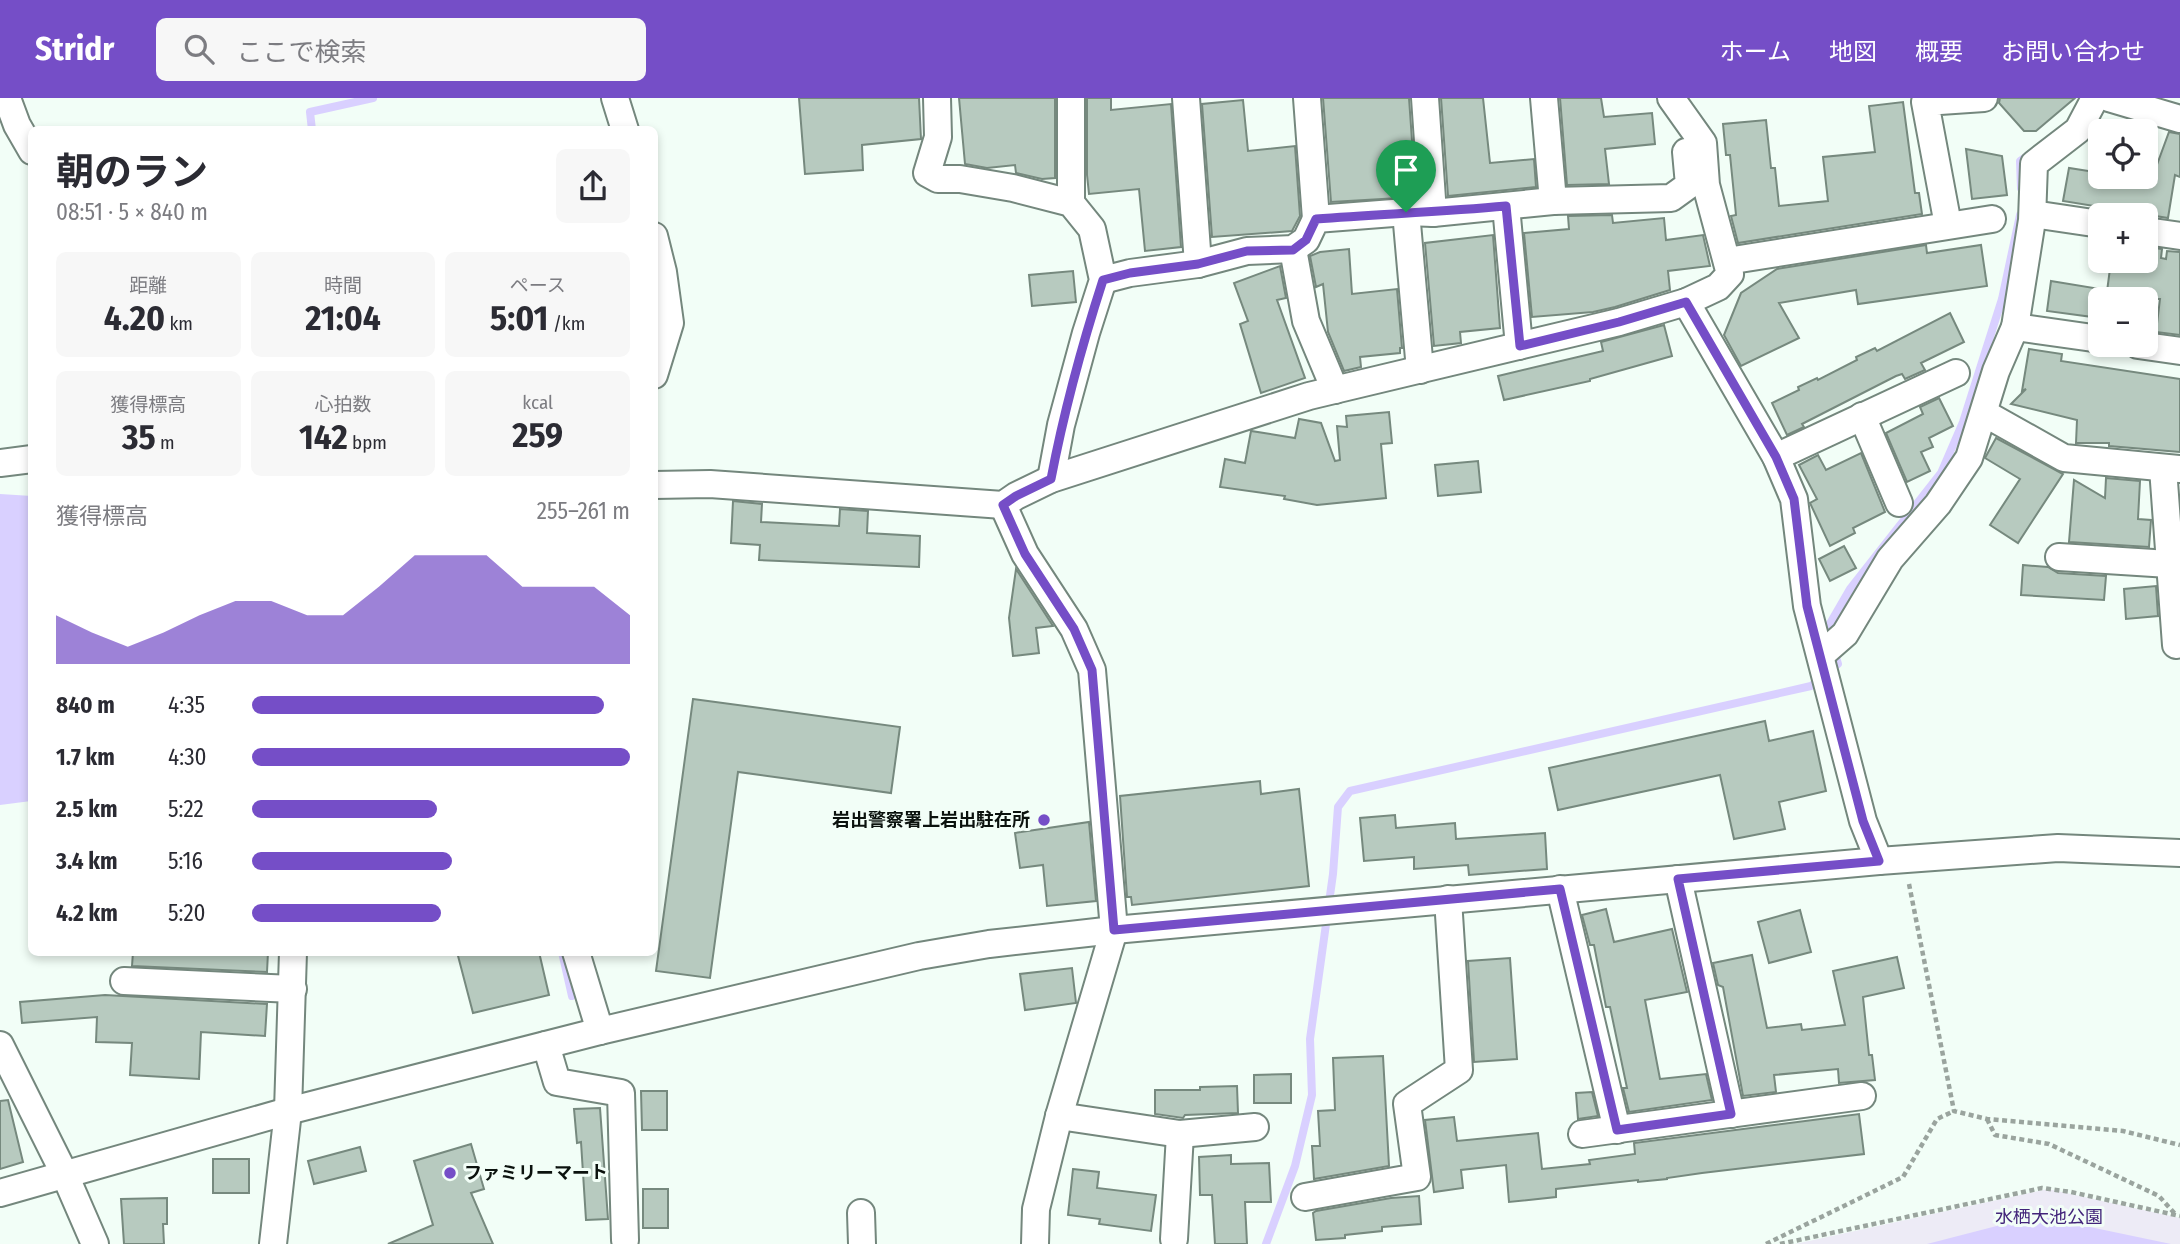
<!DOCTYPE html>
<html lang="ja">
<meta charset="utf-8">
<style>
body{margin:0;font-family:"Fira Sans Condensed","Noto Sans JP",sans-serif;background:#f7f7f7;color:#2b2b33;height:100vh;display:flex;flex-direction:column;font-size:26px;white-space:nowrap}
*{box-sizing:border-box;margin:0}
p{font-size:23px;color:#7c7c81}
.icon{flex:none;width:38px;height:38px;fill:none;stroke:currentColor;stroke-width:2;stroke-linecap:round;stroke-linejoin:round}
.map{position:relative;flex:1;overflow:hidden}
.sheet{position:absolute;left:28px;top:28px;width:630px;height:830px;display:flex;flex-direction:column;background:#fff;border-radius:10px;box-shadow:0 4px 10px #0003}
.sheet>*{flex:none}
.buttons{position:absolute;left:2088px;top:21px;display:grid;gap:14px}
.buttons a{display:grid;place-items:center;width:70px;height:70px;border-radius:10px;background:#fff;box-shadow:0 4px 10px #0003;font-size:35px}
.pin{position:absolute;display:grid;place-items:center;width:60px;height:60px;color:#fff;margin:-72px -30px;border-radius:50% 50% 50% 0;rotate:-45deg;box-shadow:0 0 7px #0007}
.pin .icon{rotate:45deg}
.round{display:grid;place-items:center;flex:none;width:74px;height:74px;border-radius:10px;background:#f7f7f7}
.headline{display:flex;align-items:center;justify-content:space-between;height:119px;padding:0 28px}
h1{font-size:38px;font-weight:700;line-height:52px}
.figures{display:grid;grid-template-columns:repeat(3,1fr);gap:10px;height:119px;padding:7px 28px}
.figures div{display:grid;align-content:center;border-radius:10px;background:#f7f7f7;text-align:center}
.figures b{font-size:35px;font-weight:700}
.figures small{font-size:19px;font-weight:400}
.figures p{font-size:19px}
.chart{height:196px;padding:14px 28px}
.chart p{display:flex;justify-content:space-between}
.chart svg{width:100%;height:126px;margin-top:7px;fill:#754ec7;opacity:.7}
ul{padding:0 28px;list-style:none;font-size:23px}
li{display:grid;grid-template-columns:112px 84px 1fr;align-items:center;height:52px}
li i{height:18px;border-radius:9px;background:#754ec7}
header{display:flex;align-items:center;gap:42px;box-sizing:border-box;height:98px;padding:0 35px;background:#754ec7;color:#fff}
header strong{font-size:33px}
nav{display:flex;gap:38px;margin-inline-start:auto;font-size:24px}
.search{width:490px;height:63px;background:#f7f7f7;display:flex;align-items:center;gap:18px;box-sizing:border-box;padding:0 24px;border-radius:10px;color:#7c7c81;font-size:26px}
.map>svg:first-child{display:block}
.green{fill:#edebf6}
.water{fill:#d9d0ff}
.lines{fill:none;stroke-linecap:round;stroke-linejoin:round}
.stream{stroke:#d9d0ff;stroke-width:8}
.building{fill:#b7cabf;stroke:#76897e;stroke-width:2}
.minor-casing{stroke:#74877d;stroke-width:30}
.path{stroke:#9aa49e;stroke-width:4.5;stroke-dasharray:5 3.5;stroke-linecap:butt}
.minor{stroke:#fff;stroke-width:26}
.route-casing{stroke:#fff;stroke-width:14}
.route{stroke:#754ec7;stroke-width:9}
.poi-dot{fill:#754ec7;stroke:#f2fef7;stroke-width:2.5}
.labels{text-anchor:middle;stroke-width:6;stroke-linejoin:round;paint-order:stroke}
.poi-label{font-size:18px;font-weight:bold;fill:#0b120e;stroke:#f2fef7;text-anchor:end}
.park-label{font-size:18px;fill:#42247a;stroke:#f2fef7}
</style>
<header>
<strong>Stridr</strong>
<div class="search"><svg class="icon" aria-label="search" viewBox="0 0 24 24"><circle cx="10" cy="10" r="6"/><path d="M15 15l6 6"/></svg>ここで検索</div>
<nav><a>ホーム</a><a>地図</a><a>概要</a><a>お問い合わせ</a></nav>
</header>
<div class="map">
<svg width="2180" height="1146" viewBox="0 0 2180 1146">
<rect width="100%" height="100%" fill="#f2fef7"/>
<path class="green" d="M2048 1091 2180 1120V1146H1795Z"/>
<g class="water">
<path d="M0 396 32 398 31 703 0 707Z"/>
<path d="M2047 1120 2171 1146H1927L2016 1123Z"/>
</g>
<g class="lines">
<g class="stream">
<path d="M312 32 310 14 373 0"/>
<path d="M2021 90 2020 63 2030 56"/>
<path d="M1831 540 1828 529 1850 491 1941 375 1963 324 2002 201 2020 117"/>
<path d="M562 854 572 898"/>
<path d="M1266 1146 1295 1068 1312 997 1310 941 1333 776 1338 709 1350 693 1811 588 1838 566 1834 553"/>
</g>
</g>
<g class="building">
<path d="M799 0H919L921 41 862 47 863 72 805 76Z"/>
<path d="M959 0H1055V80L1042 81 1016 75 1015 67 987 70 965 66Z"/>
<path d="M1087 0H1111V12L1171 6 1181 149 1145 153 1139 91 1089 96 1087 77Z"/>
<path d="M1323 0H1409L1416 99 1331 104Z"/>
<path d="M1441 0H1483L1490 65 1534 61 1536 89 1448 98Z"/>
<path d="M1560 0H1601L1604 19 1652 15 1655 46 1605 51 1609 86 1567 87Z"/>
<path d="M2000 0H2075L2036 33H2024L1999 5Z"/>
<path d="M1243 2 1248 53 1295 48 1300 118 1292 133 1212 139 1202 6Z"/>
<path d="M1903 4 1915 95H1919L1922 116 1738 145 1731 118 1736 117 1730 57H1726L1723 26 1766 22 1771 70H1775L1779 108 1828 103 1823 59 1875 54 1869 8Z"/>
<path d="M2169 34 2180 36V79L2175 77 2168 120 2063 103 2069 70 2095 74 2094 79H2126L2151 83Z"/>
<path d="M1966 51 2002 58 2007 97 1972 101Z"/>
<path d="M1612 117 1613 125 1664 120 1666 142 1703 137 1710 168 1668 173 1670 192 1615 209 1593 214 1532 219 1524 135 1569 131 1568 118Z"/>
<path d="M1493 137 1500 230 1460 234 1461 245 1434 248 1425 145Z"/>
<path d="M1926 147 1927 155 1981 147 1987 188 1858 206 1856 192 1779 205 1799 240 1741 268 1724 237 1741 195 1777 171Z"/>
<path d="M2146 149 2162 151 2161 160 2166 161 2167 153 2180 154V237L2156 234 2160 201H2106L2111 163H2146Z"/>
<path d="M1349 151 1352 196 1397 191 1402 250H1400V255L1360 259 1361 269 1344 273 1328 234 1323 186 1316 189 1310 158 1320 154Z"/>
<path d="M1280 168 1286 200 1277 202 1305 280 1261 295 1240 226 1248 223 1234 185Z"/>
<path d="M1073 173 1076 204 1032 208 1029 177Z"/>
<path d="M2051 183 2100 191V220L2047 213Z"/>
<path d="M1950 215 1964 244 1921 265 1925 272 1905 281 1902 276 1896 278 1802 326 1804 329 1787 337 1772 305 1799 292 1798 289 1817 280 1818 282 1857 262 1856 259 1875 250 1877 253Z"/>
<path d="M1664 227 1672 258 1590 281V283L1504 302 1498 278 1603 253 1601 244Z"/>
<path d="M2029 251 2062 256 2061 263 2180 281V354L2109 348V345H2076L2077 322 2011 306 2026 291 2022 293Z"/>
<path d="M1939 300 1953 328 1929 340 1933 349 1921 354 1930 373 1907 384 1886 335 1923 316 1920 309Z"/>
<path d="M1389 314 1392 345 1381 346 1386 400 1317 407 1284 401 1285 398 1220 389 1225 361 1245 365 1251 333 1295 340 1299 321 1321 325 1335 363 1340 362 1337 328 1347 329 1346 318Z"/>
<path d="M1996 340 2063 376 2018 445 1990 427 2020 381 1985 360Z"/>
<path d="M1861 355 1885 414 1853 430 1855 435 1830 448 1810 405 1817 401 1799 367 1818 357 1826 372Z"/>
<path d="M1478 363 1481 394 1438 398 1435 367Z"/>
<path d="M2106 380 2140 383 2138 421 2151 422 2149 449 2069 444 2074 382 2105 400Z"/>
<path d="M733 403 762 406 761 424 839 428 840 411 868 413 867 435 920 438 919 469 759 462 760 447 731 445Z"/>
<path d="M1844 448 1856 470 1830 483 1819 461Z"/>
<path d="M2023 467 2048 469 2058 475 2106 478 2104 502 2021 497Z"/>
<path d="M1016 471 1053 528 1036 530 1039 555 1013 558 1009 520Z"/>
<path d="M2156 488 2158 518 2126 521 2124 491Z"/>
<path d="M693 601 900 629 891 695 738 674 710 880 656 873Z"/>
<path d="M1765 623 1769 643 1813 633 1826 693 1779 704 1785 731 1734 741 1720 677 1558 712 1549 670Z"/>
<path d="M1260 683 1261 696 1299 691 1309 788 1132 807 1131 799H1127L1120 698Z"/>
<path d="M1395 717 1396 730 1455 725 1456 741 1545 735 1547 771 1469 777 1468 767 1414 771V759L1364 763 1360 720Z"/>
<path d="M1089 724 1096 803 1047 808 1043 767 1020 770 1015 735Z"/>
<path d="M1606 811 1614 844 1672 831 1687 894 1645 902 1660 981 1706 976 1712 1002 1629 1014 1623 990H1627L1610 909H1606L1594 847H1590L1582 817Z"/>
<path d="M1800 812 1811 854 1769 865 1758 824Z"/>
<path d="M133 854H268L267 874 132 868Z"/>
<path d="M457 854H539L549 897 473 915Z"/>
<path d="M1752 857 1767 930 1801 926 1802 932 1845 927 1833 873 1897 859 1904 890 1863 899 1869 957H1872L1875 982 1839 985 1838 971 1774 977 1776 994 1743 998 1723 889 1718 887 1713 865Z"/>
<path d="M1510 860 1517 961 1474 964 1468 863Z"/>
<path d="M1072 870 1076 905 1025 912 1020 876Z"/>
<path d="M105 897 267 906 265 938 201 934 199 981 130 977 132 945 96 944 97 919 22 925 20 904Z"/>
<path d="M1383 958 1389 1068 1314 1081 1312 1048H1320L1318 1013 1335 1012 1333 960Z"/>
<path d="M1291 976V1005H1254V977Z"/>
<path d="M1237 988 1238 1015 1185 1017 1183 1020 1155 1016V992H1200V989Z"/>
<path d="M641 993H667V1032H642Z"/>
<path d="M1592 994 1598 1018 1578 1021 1576 995Z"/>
<path d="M8 1002 23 1064 0 1071V1003Z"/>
<path d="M600 1010 608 1121 586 1122 581 1044 577 1045 574 1011Z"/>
<path d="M1859 1016 1864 1056 1702 1075 1667 1080V1081L1638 1084V1082L1556 1091V1099L1509 1104 1506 1067 1461 1072 1463 1090 1434 1094 1425 1022 1454 1019 1457 1043 1538 1035 1542 1071 1590 1066 1589 1062 1635 1056 1634 1045Z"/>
<path d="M471 1046 484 1091 471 1095 493 1146H388L433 1127 414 1063Z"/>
<path d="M360 1049 366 1073 314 1086 308 1063Z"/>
<path d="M1231 1057V1066L1269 1065 1271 1104H1245L1247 1146H1215L1212 1097H1200L1199 1059Z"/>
<rect x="213" y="1061" width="36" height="34"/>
<path d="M1073 1071 1099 1074 1097 1090 1156 1097 1151 1133 1099 1126 1100 1121 1068 1117Z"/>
<rect x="643" y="1091" width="25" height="39"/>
<path d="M1419 1098 1421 1126 1382 1129V1133L1345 1137V1140L1316 1142 1313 1115 1316 1113 1391 1100Z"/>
<path d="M167 1100V1126H163L164 1146H124L121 1101Z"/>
</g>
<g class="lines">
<defs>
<g id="minor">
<path d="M7 0 17 27 32 53"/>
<path d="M615 0 625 32"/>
<path d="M937 0 938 39 927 75 938 81H960L1013 90 1071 105 1092 131 1103 182 1086 235 1061 327 1051 381"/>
<path d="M1071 0V105"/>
<path d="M1186 0 1198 166"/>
<path d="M1307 0 1316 121"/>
<path d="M1425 0 1433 115"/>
<path d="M1544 0 1553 103"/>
<path d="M2109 0 2180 21"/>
<path d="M1506 108 1519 248"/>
<path d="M1406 114 1420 272"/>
<path d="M2033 116 2100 126"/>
<path d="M1948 127 1925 4 1984 0"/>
<path d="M2146 133 2180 138"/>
<path d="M654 138 663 174 670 225 654 277"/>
<path d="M1293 151 1306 223 1335 292"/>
<path d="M1727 163 1992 121"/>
<path d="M1103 182 1130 175 1198 166 1247 153 1293 151 1306 142 1316 121 1406 114 1433 115 1553 103 1671 100 1689 87 1686 54"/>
<path d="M1686 204 1776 359 1794 401 1807 508 1863 723 1879 763"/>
<path d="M2015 229 2100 241"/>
<path d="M2138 247 2180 253"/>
<path d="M1984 315 2064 360 2180 371"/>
<path d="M1862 318 1899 405"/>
<path d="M1776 359 1956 275"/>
<path d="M0 365 32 361"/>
<path d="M2163 370 2176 547"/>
<path d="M654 387 710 386 1003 407 1016 398 1051 381 1309 298 1619 224 1686 204 1718 189 1730 176 1706 87 1703 45 1671 0"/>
<path d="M1003 407 1025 456 1074 531 1092 572 1114 832 1059 1018 1036 1111 1035 1146"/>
<path d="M2059 459 2169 466"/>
<path d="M1821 557 1845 536 1890 461 1938 406 1969 360 1996 273 2015 229 2032 122 2034 66 2078 32 2095 0"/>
<path d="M1678 781 1731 1016"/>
<path d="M1560 791 1617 1032"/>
<path d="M576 854 600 933"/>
<path d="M124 883 293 891"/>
<path d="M0 947 65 1077 95 1146"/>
<path d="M546 947 557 984 621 995 625 1142"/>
<path d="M1059 1018 1180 1036 1255 1029"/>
<path d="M1582 1036 1862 998"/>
<path d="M0 1095 288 1013 600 933 919 858 989 846 1114 832 1879 763 2058 750 2180 755"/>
<path d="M1305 1099 1417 1079 1407 1006 1459 972 1448 801"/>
<path d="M861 1115 862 1146"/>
<path d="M1174 1141 1180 1036"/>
<path d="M273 1146 288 1013 293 854"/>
</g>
</defs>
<use href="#minor" class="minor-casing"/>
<g class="path">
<path d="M1909 786 1954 1013 1987 1021 2123 1033 2180 1047"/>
<path d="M1987 1021 1995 1037 2049 1046 2159 1098 2175 1116"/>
<path d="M1766 1146 1903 1079 1937 1021 1954 1013"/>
<path d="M1780 1146 2042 1090 2071 1094 2180 1118"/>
</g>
<use href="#minor" class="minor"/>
</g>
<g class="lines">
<defs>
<path id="route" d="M1506 108 1520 248 1619 224 1686 204 1776 359 1794 401 1807 508 1863 723 1879 763 1678 781 1731 1016 1617 1032 1560 791 1114 832 1092 572 1074 531 1025 456 1003 407 1016 398 1051 381C1064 313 1082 247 1103 182L1130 175 1198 166 1247 153 1293 152 1306 142 1316 121C1379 116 1442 114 1506 108Z"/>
</defs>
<use href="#route" class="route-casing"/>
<use href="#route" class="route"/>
</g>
<g class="poi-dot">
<circle cx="1044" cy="722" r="7"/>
<circle cx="450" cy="1075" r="7"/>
</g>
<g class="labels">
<g class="poi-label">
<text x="1030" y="728">岩出警察署上岩出駐在所</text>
<text x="464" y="1081" text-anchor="start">ファミリーマート</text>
</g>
<g class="park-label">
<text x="2049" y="1125">水栖大池公園</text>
</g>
</g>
</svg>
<div class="buttons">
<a><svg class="icon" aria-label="locate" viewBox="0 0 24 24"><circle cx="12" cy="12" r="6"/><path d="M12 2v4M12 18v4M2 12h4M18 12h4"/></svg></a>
<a>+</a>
<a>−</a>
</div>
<div class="pin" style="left:1406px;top:114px;background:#1e9e55"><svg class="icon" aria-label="arrive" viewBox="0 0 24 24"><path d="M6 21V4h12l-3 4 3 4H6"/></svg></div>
<section class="sheet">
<div class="headline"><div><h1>朝のラン</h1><p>08:51 · 5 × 840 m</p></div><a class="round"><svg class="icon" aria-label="share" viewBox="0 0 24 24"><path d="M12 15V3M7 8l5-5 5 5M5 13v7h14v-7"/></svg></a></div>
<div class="figures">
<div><p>距離</p><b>4.20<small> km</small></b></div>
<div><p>時間</p><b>21:04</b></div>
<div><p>ペース</p><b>5:01<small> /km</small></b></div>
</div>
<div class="figures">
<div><p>獲得標高</p><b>35<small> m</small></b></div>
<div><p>心拍数</p><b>142<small> bpm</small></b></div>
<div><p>kcal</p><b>259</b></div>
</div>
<div class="chart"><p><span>獲得標高</span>255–261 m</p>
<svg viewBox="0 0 160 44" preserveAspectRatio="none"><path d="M0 44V27L10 33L20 38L30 33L40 27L50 22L60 22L70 27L80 27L90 17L100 6L110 6L120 6L130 17L140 17L150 17L160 27V44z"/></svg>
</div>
<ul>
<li><b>840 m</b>4:35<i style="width:93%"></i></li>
<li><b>1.7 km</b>4:30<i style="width:100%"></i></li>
<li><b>2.5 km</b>5:22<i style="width:49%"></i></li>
<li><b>3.4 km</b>5:16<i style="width:53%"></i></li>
<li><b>4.2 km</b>5:20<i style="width:50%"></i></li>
</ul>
</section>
</div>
